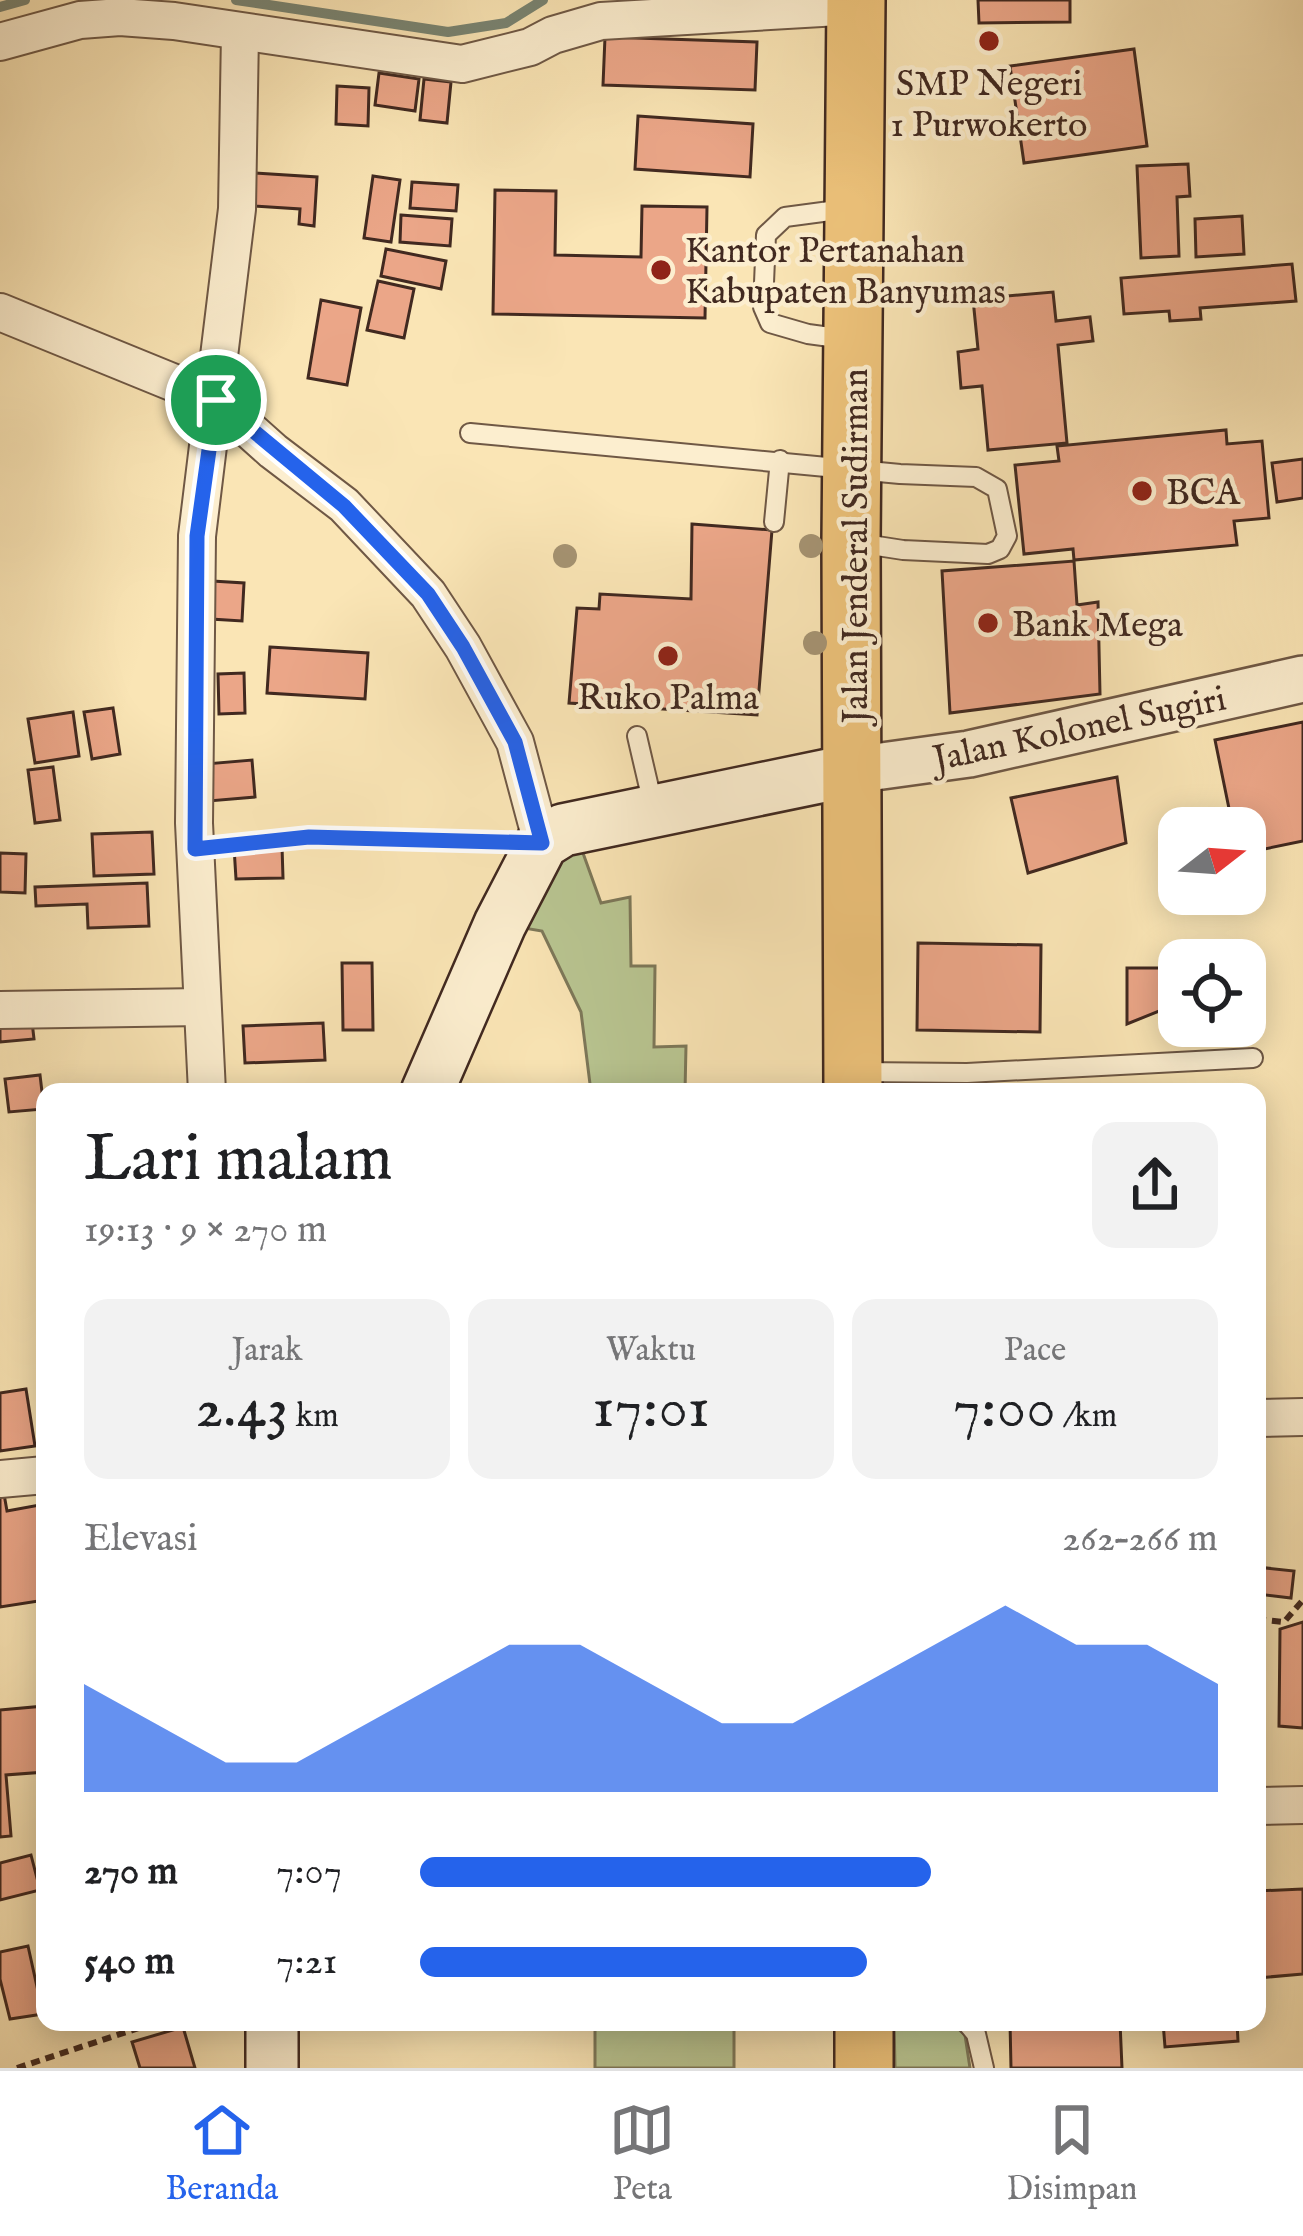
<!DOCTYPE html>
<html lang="id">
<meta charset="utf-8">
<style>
body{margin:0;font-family:"IM FELL English",serif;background:#f2f2f2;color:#202124;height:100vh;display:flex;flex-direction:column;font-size:45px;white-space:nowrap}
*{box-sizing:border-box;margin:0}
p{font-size:39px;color:#757577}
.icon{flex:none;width:66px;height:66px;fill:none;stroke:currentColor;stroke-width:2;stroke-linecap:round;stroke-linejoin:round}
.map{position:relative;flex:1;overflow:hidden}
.panel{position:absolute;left:36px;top:1083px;width:1230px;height:948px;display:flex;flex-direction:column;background:#fff;border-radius:24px;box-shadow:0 6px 30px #0003}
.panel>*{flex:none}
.needle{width:78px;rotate:73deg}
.fabs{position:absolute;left:1158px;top:807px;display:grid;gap:24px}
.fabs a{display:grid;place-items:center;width:108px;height:108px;border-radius:24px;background:#fff;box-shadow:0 6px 30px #0003;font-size:60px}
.pin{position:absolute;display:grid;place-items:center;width:102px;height:102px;color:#fff;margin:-51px;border:6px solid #fff;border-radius:50%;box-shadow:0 3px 12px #0007}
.round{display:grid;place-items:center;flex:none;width:126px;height:126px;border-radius:24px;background:#f2f2f2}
.headline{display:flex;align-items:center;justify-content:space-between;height:204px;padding:0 48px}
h1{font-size:66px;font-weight:600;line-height:90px}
.metrics{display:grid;grid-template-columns:repeat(3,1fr);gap:18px;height:204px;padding:12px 48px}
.metrics div{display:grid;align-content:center;border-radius:24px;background:#f2f2f2;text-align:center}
.metrics b{font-size:60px;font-weight:600}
.metrics small{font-size:33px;font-weight:400}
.metrics p{font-size:33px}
.chart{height:336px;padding:24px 48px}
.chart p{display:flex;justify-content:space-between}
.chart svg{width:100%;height:216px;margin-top:12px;fill:#2563eb;opacity:.7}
ul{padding:0 48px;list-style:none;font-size:39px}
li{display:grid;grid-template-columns:192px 144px 1fr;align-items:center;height:90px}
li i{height:30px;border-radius:15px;background:#2563eb}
.menu{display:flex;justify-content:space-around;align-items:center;height:168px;border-top:3px solid #e0e0e0;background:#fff;font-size:33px;color:#757577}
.menu a{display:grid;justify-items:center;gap:6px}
.menu .active{color:#2563eb}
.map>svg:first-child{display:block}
.green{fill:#b9c692;stroke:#7d7859;stroke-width:3}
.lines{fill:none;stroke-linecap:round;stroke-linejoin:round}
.stream{stroke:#798472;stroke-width:10}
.building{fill:#eba688;stroke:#412920;stroke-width:3}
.service-casing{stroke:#6f5845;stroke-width:22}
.minor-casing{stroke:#6f5845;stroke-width:40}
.tertiary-casing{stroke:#6f5845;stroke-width:50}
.secondary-casing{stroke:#412920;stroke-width:56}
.primary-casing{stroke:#412920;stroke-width:62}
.path{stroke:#412920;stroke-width:6;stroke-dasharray:9 6;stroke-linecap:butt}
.service{stroke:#fceecf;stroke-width:18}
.minor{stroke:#fceecf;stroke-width:36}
.tertiary{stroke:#fceecf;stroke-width:45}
.secondary{stroke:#fceecf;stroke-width:51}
.primary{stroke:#edc27a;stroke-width:57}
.tree{fill:#a59372}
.route-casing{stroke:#fff;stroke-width:24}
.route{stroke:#2563eb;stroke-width:15}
.poi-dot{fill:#8f2418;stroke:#fceecf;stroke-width:4.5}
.labels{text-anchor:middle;stroke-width:9;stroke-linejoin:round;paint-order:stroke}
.poi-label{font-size:36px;fill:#412920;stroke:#fceecf;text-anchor:start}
.street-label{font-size:36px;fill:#412920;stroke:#fceecf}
</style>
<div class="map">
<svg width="1303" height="2068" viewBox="0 0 1303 2068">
<rect width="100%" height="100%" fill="#fae5b5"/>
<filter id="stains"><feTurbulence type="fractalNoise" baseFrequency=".00167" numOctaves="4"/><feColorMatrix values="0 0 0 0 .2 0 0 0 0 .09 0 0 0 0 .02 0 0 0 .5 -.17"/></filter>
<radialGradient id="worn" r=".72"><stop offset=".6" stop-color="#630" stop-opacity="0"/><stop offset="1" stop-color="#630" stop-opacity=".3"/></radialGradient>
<g class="green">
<path d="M579 842 601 903 630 897 631 966H655L654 1047 686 1046 685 1092H591L581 1012 542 931 500 924Z"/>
<rect x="595" y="2022" width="139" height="46"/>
<path d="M894 2022H951L965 2035 970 2068H895Z"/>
</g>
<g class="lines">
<g class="stream">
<path d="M236 0 448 32 506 23 543 0"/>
<path d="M0 7 25 0"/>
</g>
</g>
<g class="building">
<path d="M978 0H1070V22L979 23Z"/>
<path d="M605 37 757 42 755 90 603 85Z"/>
<path d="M1134 49 1147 146 1024 163 1010 66Z"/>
<path d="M379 73 419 79 415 111 375 105Z"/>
<path d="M424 79 451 82 447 123 420 120Z"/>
<path d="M337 86 369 88 368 126 336 124Z"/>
<path d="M638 116 753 124 750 177 635 169Z"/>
<path d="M1188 164 1190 196 1177 197 1179 256 1141 258 1137 166Z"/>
<path d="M255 173 317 177 314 226 299 224 300 209 253 206Z"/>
<path d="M373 176 400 180 391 242 364 238Z"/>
<path d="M412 182 458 185 456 211 410 208Z"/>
<path d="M495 190 556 191 555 255 641 257 642 206 707 207 705 318 493 314Z"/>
<path d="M401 215 452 219 450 246 400 242Z"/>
<path d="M1242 216 1244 254 1196 257 1195 219Z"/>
<path d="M386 249 446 261 441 289 381 276Z"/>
<path d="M1292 264 1296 301 1200 308 1201 319 1170 321 1169 311 1124 314 1121 278Z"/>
<path d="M378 281 414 289 404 338 367 330Z"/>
<path d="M1053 292 1056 321 1090 317 1093 341 1058 345 1067 443 988 450 982 386 961 388 958 352 978 349 973 299Z"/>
<path d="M321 300 361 308 347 385 308 378Z"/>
<path d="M1226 430 1227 444 1262 441 1269 518 1234 521 1237 545 1074 560 1073 549 1024 554 1015 465 1059 461 1057 446Z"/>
<path d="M1303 459V498L1277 502 1272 463Z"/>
<path d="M692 524 772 530 757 715 569 703 577 608 599 609 600 594 691 599Z"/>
<path d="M1074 561 1077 605 1098 602 1100 694 950 713 942 571Z"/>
<path d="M212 581 244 583 242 621 211 619Z"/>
<path d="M270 647 368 653 365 699 267 693Z"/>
<path d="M244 673 245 713 219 714 218 674Z"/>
<path d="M113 708 120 754 92 759 84 712Z"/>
<path d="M73 712 79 756 35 763 28 719Z"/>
<path d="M1303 722V841L1245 853V828H1233L1215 740Z"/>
<path d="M252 760 255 797 209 801 205 764Z"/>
<path d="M53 767 60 820 35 823 28 770Z"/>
<path d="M1117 777 1126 843 1028 873 1011 798Z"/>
<path d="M152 832 154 874 94 876 92 834Z"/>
<path d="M282 846 283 878 236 879 234 847Z"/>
<path d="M0 853 26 854 25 893 0 892Z"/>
<path d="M147 883 149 926 88 928 87 904 36 906 35 887Z"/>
<path d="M918 943 1041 945 1040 1032 917 1030Z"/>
<path d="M342 963H372L373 1030H343Z"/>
<path d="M1127 968H1179V1007H1169L1127 1024Z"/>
<path d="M31 1013 34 1039 0 1042V1016Z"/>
<path d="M323 1023 325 1060 245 1063 243 1026Z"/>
<path d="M40 1075 44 1109 9 1112 5 1079Z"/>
<path d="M26 1389 35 1446 0 1451V1393Z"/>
<path d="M4 1494 7 1511 45 1504V1600L0 1607V1495Z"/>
<path d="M1257 1567 1294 1571 1291 1598 1257 1594Z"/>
<path d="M1303 1622V1728L1279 1726 1280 1629Z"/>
<path d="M45 1706V1772L6 1775 11 1836 0 1837V1710Z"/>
<path d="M31 1855 40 1890 0 1900V1863Z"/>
<path d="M1303 1889V1974L1257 1978V1891Z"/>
<path d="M28 1946 43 2014 10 2019 0 1979V1952Z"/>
<path d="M1010 2022H1120L1122 2068H1011Z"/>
<path d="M1163 2022H1237L1238 2041 1165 2047Z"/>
<path d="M183 2027 195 2068H140L132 2042Z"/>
</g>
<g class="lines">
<defs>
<g id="service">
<path d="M845 209 785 217 766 235 763 307 770 323 808 334 845 339"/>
<path d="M470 433 900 474 976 477 997 489 1007 536 1000 549 988 554 903 550 858 543"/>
<path d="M774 522 780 460"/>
<path d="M637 736 654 809"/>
<path d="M858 1072 967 1073 1253 1058"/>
<path d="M966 2022 976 2034 984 2068"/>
</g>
<g id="minor">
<path d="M0 42 80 20 120 17 174 21 462 64 530 47 553 35 601 21 856 6"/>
<path d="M0 312 216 400 273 451 344 505 428 594 463 647 515 742 542 843"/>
<path d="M0 1010 202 1007"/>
<path d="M207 1092 194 823 197 536 237 209 240 33"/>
<path d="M1257 1418 1303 1417"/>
<path d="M0 1479 45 1475"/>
<path d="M1257 1806 1303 1805"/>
</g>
<path id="tertiary" d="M853 770 969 754 1303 679"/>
<g id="secondary">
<path d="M427 1092 500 924 542 843 563 830 853 770"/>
<path d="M272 2022V2068"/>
</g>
<g id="primary">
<path d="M853 1092 851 542 856 0"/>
<path d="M864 2022V2068"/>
</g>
</defs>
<use href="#service" class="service-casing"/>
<use href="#minor" class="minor-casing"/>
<use href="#tertiary" class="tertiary-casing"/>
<use href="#secondary" class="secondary-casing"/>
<use href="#primary" class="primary-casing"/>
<g class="path">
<path d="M228 845 309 837 497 842"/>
<path d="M1257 1619 1284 1622 1303 1600"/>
<path d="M17 2068 157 2022"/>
</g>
<use href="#service" class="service"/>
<use href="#minor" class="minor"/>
<use href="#tertiary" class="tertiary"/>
<use href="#secondary" class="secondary"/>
<use href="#primary" class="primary"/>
</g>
<g class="tree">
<circle cx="811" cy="546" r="12"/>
<circle cx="565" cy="556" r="12"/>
<circle cx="815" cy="643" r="12"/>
</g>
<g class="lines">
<defs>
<path id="route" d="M216 400 344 506 428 594 463 647 515 742 542 843 309 837 195 849 197 536Z"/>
</defs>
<use href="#route" class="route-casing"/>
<use href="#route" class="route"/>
</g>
<g class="poi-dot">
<circle cx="989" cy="41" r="12"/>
<circle cx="661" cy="270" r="12"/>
<circle cx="1142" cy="491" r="12"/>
<circle cx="988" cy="623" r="12"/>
<circle cx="668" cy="656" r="12"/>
</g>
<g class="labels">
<g class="poi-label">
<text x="989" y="95" text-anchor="middle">SMP Negeri<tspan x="989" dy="41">1 Purwokerto</tspan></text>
<text x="685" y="262">Kantor Pertanahan<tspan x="685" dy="41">Kabupaten Banyumas</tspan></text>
<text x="1166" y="504">BCA</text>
<text x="1012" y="636">Bank Mega</text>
<text x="668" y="709" text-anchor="middle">Ruko Palma</text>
</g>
<g class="street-label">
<text transform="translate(854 546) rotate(-90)" y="13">Jalan Jenderal Sudirman</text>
<text transform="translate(1079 727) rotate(-12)" y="13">Jalan Kolonel Sugiri</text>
</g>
</g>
<rect width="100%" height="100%" filter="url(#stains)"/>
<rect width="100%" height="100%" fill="url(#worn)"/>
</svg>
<div class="fabs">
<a><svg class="needle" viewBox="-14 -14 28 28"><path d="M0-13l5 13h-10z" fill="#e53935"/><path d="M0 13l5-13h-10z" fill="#757577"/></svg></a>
<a><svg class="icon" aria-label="locate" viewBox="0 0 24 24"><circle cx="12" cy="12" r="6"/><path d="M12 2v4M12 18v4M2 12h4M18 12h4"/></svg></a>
</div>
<div class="pin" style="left:216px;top:400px;background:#1e9e55"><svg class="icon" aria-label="arrive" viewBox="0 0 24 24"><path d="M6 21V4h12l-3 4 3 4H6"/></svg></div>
<section class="panel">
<div class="headline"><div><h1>Lari malam</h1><p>19:13 · 9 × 270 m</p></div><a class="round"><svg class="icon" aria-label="share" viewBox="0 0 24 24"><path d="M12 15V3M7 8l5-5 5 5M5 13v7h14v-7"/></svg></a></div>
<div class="metrics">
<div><p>Jarak</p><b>2.43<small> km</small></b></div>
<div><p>Waktu</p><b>17:01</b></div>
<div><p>Pace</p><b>7:00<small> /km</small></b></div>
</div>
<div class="chart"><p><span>Elevasi</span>262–266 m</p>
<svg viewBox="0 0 160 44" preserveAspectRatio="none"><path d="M0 44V22L10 30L20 38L30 38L40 30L50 22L60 14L70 14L80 22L90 30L100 30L110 22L120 14L130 6L140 14L150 14L160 22V44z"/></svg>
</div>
<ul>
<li><b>270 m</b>7:07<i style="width:64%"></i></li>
<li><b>540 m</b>7:21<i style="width:56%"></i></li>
</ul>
</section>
</div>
<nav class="menu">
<a class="active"><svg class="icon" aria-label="home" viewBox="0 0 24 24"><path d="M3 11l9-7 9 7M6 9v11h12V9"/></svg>Beranda</a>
<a><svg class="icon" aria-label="map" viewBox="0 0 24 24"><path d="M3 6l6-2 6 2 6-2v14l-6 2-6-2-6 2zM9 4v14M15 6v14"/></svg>Peta</a>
<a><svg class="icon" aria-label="saved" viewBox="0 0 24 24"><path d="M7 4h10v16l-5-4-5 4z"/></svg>Disimpan</a>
</nav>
